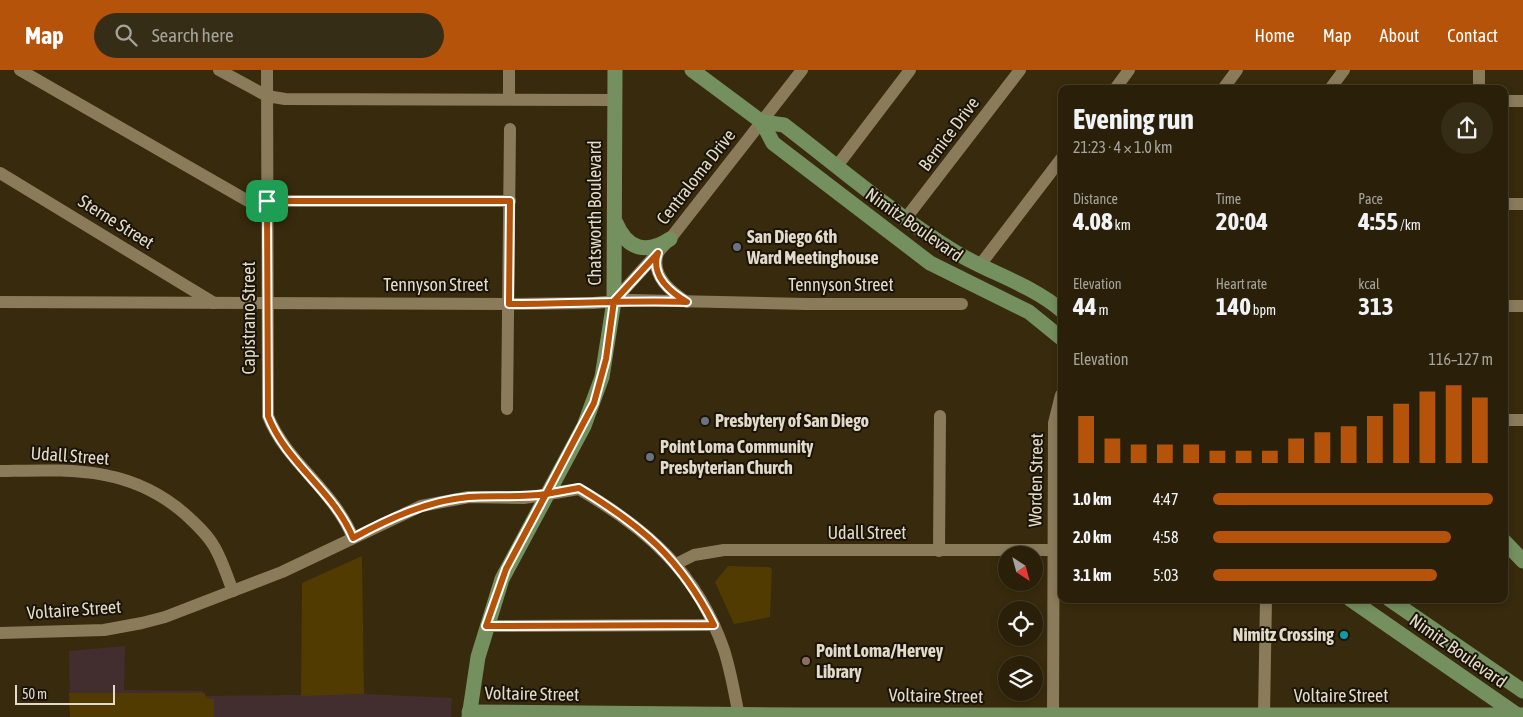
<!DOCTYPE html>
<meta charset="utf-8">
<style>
body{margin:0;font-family:"Asap Condensed",sans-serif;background:#362d17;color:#f1f3f6;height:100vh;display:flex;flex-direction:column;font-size:19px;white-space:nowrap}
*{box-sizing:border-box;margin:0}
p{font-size:16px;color:#a5a39c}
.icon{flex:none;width:28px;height:28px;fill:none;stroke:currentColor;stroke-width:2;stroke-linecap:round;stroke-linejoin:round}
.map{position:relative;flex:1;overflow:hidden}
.panel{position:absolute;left:1058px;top:15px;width:450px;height:518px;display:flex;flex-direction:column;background:#2a2009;border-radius:10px;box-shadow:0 2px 8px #0003,0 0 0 1px #463e2a}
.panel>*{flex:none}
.needle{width:32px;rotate:144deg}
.buttons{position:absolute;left:998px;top:476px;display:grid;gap:10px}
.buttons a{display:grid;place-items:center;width:45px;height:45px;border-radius:50%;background:#2a2009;box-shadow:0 2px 8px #0003,0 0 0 1px #463e2a;font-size:25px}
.scale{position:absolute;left:15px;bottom:12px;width:100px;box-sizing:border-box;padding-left:5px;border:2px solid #e3dbc9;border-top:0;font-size:14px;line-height:18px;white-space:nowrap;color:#e3dbc9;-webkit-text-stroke:4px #1a1408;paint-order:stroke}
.pin{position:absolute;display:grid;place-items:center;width:42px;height:42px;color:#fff;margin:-21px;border-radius:10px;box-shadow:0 2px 8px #0006}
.round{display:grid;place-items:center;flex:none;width:52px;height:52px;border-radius:26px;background:#362d17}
.overview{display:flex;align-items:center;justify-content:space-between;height:85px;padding:0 15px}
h1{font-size:28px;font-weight:700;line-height:38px}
.figures{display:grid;grid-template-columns:repeat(3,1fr);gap:8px;height:85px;padding:5px 15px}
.figures div{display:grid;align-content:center}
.figures b{font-size:25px;font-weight:700}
.figures small{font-size:14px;font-weight:400}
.figures p{font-size:14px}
.chart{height:140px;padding:10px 15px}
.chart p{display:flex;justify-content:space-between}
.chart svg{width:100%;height:90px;margin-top:5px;stroke:#b45309;stroke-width:6}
ul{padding:0 15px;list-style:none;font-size:16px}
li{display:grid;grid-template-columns:80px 60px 1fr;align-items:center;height:38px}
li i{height:12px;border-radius:6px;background:#b45309}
header{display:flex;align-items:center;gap:30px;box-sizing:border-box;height:70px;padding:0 25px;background:#b45309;color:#fff}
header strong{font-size:24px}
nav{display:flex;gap:28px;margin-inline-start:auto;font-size:18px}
.search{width:350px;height:45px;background:#362d17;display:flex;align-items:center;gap:12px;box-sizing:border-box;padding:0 18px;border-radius:28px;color:#a5a39c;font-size:19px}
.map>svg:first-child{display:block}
.education{fill:#422e2f}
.green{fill:#513b01}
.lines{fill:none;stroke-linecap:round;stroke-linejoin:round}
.minor{stroke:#8a7b5b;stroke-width:12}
.major{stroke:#74905e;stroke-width:15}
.route-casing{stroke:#fff;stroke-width:10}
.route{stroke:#b45309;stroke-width:6}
.worship-dot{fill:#6b7280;stroke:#1a1408;stroke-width:2}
.culture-dot{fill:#0f9aa8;stroke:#1a1408;stroke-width:2}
.education-dot{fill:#8d6e63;stroke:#1a1408;stroke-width:2}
.labels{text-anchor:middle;stroke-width:4;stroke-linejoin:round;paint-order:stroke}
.street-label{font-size:18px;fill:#e3dbc9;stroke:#1a1408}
.poi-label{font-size:18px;font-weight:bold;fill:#e3dbc9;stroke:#1a1408;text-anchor:start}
</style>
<header>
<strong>Map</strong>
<div class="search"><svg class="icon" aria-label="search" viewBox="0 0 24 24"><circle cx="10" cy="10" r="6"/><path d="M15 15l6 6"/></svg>Search here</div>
<nav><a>Home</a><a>Map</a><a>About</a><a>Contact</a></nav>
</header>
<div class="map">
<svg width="1523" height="647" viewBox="0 0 1523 647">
<rect width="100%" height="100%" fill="#382a0c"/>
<path class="education" d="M125 576 124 620 203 621 204 626 365 624 452 628 451 647H70L69 581Z"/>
<g class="green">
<path d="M362 486 364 624 301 626 302 513Z"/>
<path d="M728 496 769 497 772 499 770 547 734 554 715 512Z"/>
<path d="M69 623H205L206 628 214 629V647H70Z"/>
</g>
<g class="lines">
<g class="minor">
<path d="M20 0 248 131H510"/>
<path d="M219 0 267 26 285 29 615 30"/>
<path d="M267 0 268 346C286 392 334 420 353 468"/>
<path d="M509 0V29"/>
<path d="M1115 19 1129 0"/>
<path d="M1223 19 1237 0"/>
<path d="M1330 19 1344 0"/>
<path d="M1479 19V0"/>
<path d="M1504 31H1523"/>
<path d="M837 96 910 0"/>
<path d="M0 103 214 233"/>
<path d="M1504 134H1523"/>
<path d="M906 148 1020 0"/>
<path d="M658 183C650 205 671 222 687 232"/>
<path d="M980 195 1061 89"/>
<path d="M614 231 670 169 802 0"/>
<path d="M0 232 509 234 593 233 631 230 806 234H962"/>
<path d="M1504 236H1523"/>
<path d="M507 339 510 59"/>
<path d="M1504 350H1523"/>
<path d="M0 401C69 400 129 395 185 444 196 454 208 465 215 478 223 492 227 507 233 521"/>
<path d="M939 481 940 346"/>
<path d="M676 494 694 485 724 480H1061"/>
<path d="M486 556 714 555"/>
<path d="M0 563 104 560 142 553 165 547 282 502 421 436 469 427 524 428 579 419C647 459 697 502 724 580 731 602 735 625 739 647"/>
<path d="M1264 644 1266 529"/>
<path d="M1053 647 1054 353 1061 325"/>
</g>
<g class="major">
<path d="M692 0 762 52 773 73 930 193 1029 242 1061 268"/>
<path d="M762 52 784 55C840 98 895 145 955 182 990 203 1030 214 1061 240"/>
<path d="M616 153C627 179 646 185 670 169"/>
<path d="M1504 471 1523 491"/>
<path d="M1350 529 1519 646"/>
<path d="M1389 529 1523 621"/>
<path d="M469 642 802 645H1523"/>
<path d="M469 647 478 587 502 509 584 356 602 307 614 231 615 0"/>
</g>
</g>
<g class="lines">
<defs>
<path id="route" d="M267 131 268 346C286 393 334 421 353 468 390 448 427 431 469 427 495 425 520 428 546 424L506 499 486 556 714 555C680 488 642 456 579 418L546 424 594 333 606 289 614 231 658 183C650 205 670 222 687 232 628 230 569 234 509 234L510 131H267"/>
</defs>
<use href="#route" class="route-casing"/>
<use href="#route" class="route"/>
</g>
<g class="worship-dot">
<circle cx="737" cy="177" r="5"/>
<circle cx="705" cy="351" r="5"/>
<circle cx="650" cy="387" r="5"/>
</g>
<circle class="culture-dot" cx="1344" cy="565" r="5"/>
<circle class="education-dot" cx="806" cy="591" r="5"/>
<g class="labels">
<g class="street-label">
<text transform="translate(949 64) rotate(-53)" y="6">Bernice Drive</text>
<text transform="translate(696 107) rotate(-52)" y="6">Centraloma Drive</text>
<text transform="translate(595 143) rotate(-90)" y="6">Chatsworth Boulevard</text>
<text transform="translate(116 152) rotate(32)" y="6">Sterne Street</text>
<text transform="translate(914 155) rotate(35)" y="6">Nimitz Boulevard</text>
<text x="436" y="221">Tennyson Street</text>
<text x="841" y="221">Tennyson Street</text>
<text transform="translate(249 248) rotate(-90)" y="6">Capistrano Street</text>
<text transform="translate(70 386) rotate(4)" y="6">Udall Street</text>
<text transform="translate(1036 410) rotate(-89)" y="6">Worden Street</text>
<text x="867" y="469">Udall Street</text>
<text transform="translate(74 540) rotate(-4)" y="6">Voltaire Street</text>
<text transform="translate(1458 581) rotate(35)" y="6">Nimitz Boulevard</text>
<text transform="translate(532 624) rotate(1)" y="6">Voltaire Street</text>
<text transform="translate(936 626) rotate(1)" y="6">Voltaire Street</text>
<text x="1341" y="632">Voltaire Street</text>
</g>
<g class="poi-label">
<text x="747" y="173">San Diego 6th<tspan x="747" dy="21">Ward Meetinghouse</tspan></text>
<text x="715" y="357">Presbytery of San Diego</text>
<text x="660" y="383">Point Loma Community<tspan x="660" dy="21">Presbyterian Church</tspan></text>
<text x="1334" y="571" text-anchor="end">Nimitz Crossing</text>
<text x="816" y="587">Point Loma/Hervey<tspan x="816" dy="21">Library</tspan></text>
</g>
</g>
</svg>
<div class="buttons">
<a><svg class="needle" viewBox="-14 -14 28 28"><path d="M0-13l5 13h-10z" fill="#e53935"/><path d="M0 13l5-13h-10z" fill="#a5a39c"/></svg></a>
<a><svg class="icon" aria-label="locate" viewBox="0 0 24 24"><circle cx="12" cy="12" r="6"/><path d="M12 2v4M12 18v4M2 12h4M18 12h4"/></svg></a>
<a><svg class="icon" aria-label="layers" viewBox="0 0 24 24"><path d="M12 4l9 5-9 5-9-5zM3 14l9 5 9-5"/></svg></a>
</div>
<div class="scale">50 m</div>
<div class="pin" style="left:267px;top:131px;background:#1e9e55"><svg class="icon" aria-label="arrive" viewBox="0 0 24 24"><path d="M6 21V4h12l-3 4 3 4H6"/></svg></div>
<section class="panel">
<div class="overview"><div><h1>Evening run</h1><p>21:23 · 4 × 1.0 km</p></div><a class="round"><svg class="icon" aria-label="share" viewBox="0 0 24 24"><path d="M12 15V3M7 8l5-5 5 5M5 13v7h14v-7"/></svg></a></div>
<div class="figures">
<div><p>Distance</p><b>4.08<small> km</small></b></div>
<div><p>Time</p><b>20:04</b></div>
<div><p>Pace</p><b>4:55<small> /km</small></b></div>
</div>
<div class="figures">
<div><p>Elevation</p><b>44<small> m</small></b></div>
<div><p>Heart rate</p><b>140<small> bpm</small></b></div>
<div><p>kcal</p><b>313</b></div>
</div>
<div class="chart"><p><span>Elevation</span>116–127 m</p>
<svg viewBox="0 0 160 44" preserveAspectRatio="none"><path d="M5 44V21M15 44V32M25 44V35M35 44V35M45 44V35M55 44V38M65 44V38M75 44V38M85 44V32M95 44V29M105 44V26M115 44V21M125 44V15M135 44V9M145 44V6M155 44V12"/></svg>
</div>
<ul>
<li><b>1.0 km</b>4:47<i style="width:100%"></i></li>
<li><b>2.0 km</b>4:58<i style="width:85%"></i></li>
<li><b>3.1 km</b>5:03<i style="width:80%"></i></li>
</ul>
</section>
</div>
